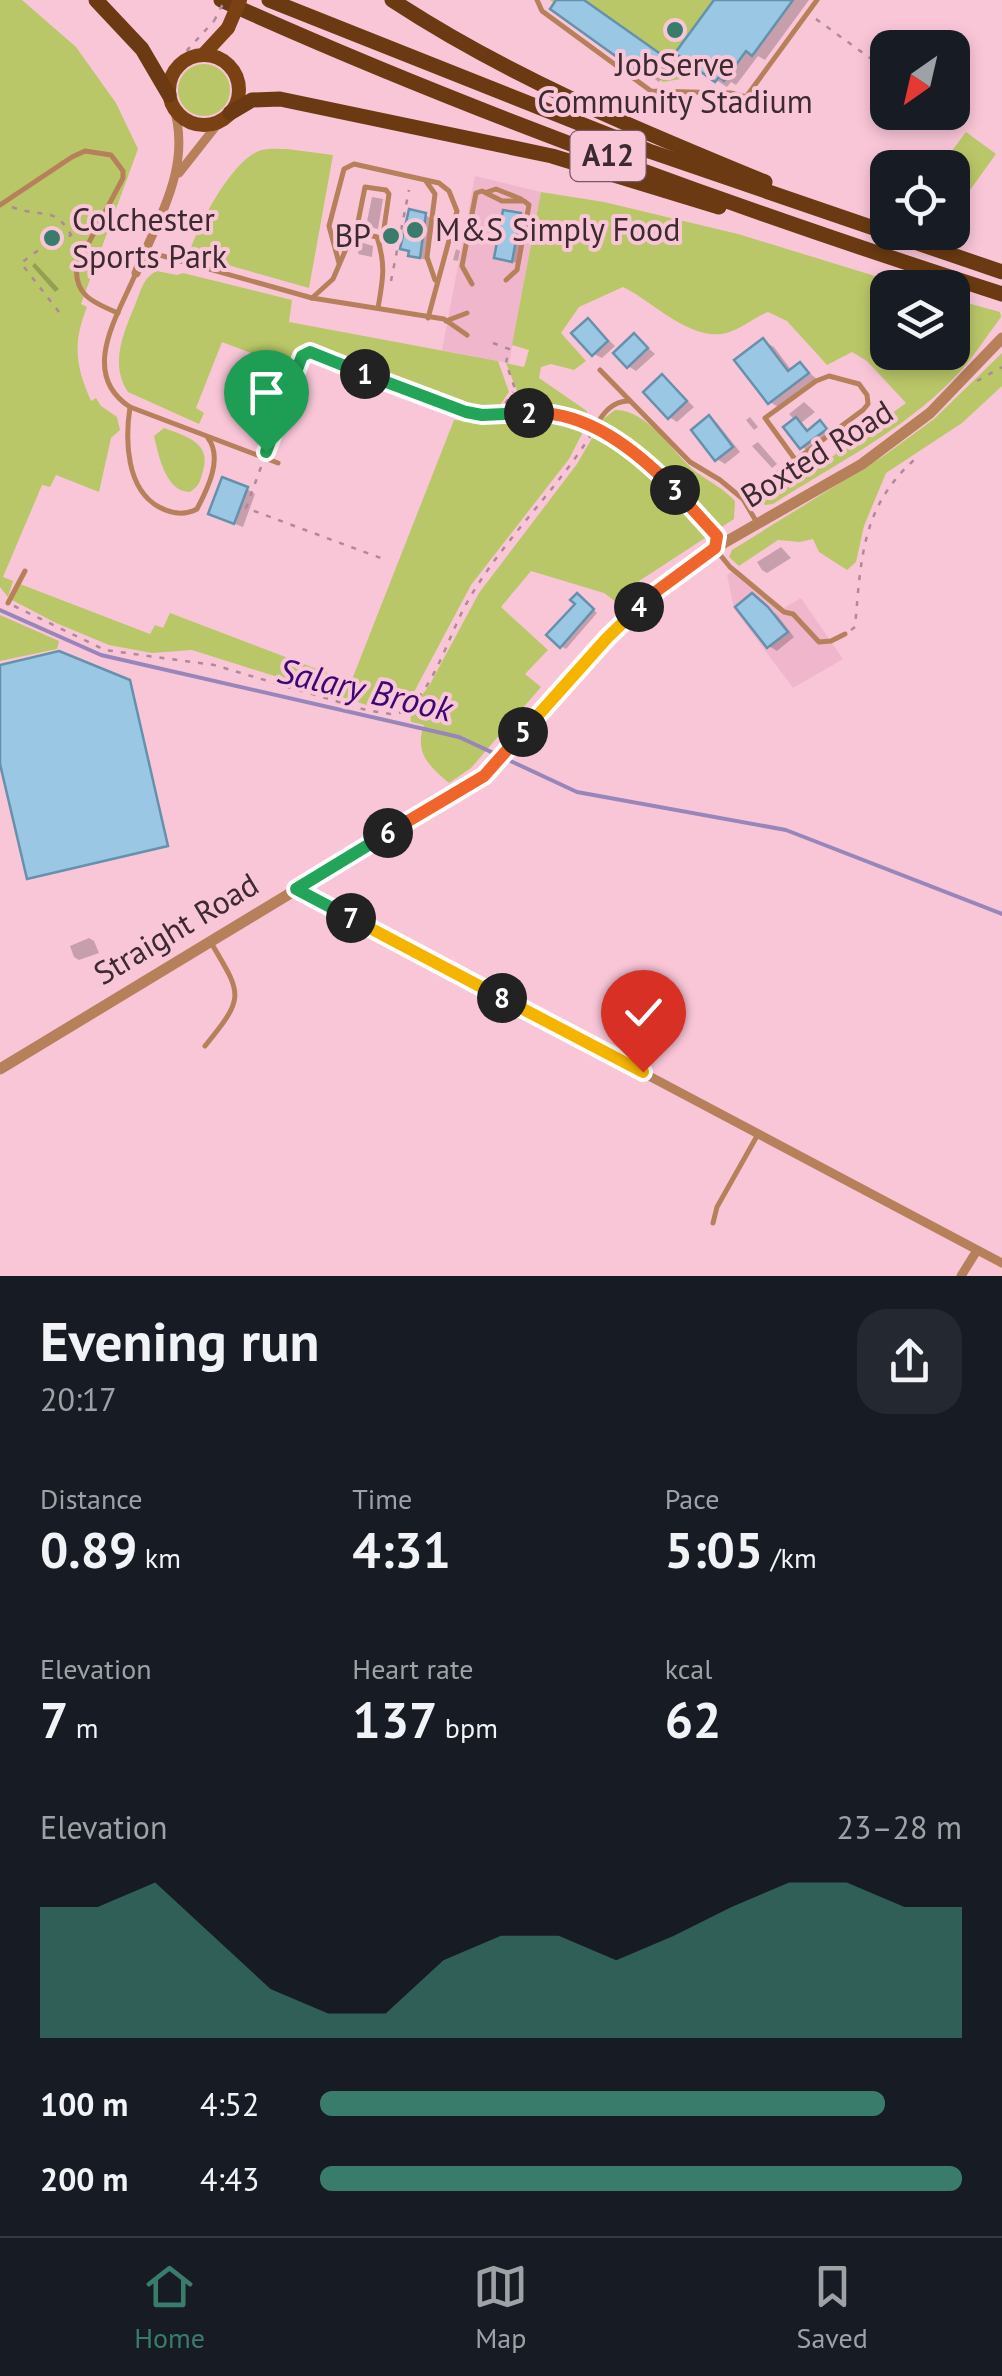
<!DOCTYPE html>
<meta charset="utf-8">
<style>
body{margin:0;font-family:"PT Sans",sans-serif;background:#242831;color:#f1f3f6;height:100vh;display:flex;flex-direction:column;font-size:38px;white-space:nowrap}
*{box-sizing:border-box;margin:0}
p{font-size:32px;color:#9ea1a6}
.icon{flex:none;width:55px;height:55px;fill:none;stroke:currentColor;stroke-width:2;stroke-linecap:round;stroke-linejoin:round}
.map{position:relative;height:1276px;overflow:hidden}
.drawer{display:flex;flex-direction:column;background:#171b24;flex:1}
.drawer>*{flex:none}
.needle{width:65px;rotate:214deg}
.fabs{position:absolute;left:870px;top:30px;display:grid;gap:20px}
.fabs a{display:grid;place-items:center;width:100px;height:100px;border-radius:20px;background:#171b24;box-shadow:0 5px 15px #0003;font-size:50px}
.pin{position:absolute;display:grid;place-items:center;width:85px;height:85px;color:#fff;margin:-102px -42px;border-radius:50% 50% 50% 0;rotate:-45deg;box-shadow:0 0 10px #0007}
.pin .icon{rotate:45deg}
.km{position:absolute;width:50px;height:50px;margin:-25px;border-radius:50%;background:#222;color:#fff;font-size:28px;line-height:50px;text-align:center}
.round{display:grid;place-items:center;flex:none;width:105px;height:105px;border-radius:30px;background:#242831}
.headline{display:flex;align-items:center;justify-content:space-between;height:170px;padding:0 40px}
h1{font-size:55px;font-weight:600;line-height:75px}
.metrics{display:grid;grid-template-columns:repeat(3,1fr);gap:15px;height:170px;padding:10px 40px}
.metrics div{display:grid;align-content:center}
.metrics b{font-size:50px;font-weight:600}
.metrics small{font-size:28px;font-weight:400}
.metrics p{font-size:28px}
.chart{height:280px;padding:20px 40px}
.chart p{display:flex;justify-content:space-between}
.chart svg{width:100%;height:180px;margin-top:10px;fill:#3a7c6c;opacity:.7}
ul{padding:0 40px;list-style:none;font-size:32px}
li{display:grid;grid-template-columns:160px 120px 1fr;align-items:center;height:75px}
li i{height:25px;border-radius:12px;background:#3a7c6c}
.menu{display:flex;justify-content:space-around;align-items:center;height:140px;border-top:2px solid #363941;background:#171b24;font-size:28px;color:#9ea1a6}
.menu a{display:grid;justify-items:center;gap:5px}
.menu .selected{color:#3a7c6c}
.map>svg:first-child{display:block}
.built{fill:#f0b7cc}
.green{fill:#bac768}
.shadow{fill:#0003}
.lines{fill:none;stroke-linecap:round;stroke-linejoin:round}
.stream{stroke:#9886bb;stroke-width:4}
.building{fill:#9ac8e4;stroke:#6591ac;stroke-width:2.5}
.path{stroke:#b08997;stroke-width:2.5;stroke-dasharray:5 8;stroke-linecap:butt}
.service{stroke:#b6805a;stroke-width:5}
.minor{stroke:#b6805a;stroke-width:9}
.tertiary{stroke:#b6805a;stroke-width:11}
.primary{stroke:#7a4214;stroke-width:14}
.trunk{stroke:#6b3a12;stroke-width:15}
.path-bridge{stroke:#b08997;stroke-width:2.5;stroke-dasharray:5 8;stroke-linecap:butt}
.primary-bridge{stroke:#7a4214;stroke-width:14}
.split-1-casing{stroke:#fff;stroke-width:20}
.split-2-casing{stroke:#fff;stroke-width:20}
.split-3-casing{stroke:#fff;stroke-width:20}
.split-4-casing{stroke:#fff;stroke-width:20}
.split-5-casing{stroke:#fff;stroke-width:20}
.split-6-casing{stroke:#fff;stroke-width:20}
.split-7-casing{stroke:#fff;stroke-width:20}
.split-8-casing{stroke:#fff;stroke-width:20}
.split-9-casing{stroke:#fff;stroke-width:20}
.split-1{stroke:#22a559;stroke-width:12}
.split-2{stroke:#22a559;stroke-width:12}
.split-3{stroke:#f0652b;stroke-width:12}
.split-4{stroke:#f0652b;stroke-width:12}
.split-5{stroke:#f5b400;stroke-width:12}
.split-6{stroke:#f0652b;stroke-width:12}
.split-7{stroke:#22a559;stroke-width:12}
.split-8{stroke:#f5b400;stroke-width:12}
.split-9{stroke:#f5b400;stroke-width:12}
.poi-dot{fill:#3a7c6c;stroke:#f9c6d8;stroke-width:4}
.labels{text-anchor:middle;stroke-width:8;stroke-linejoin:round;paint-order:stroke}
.shield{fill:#f9c6d8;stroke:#755963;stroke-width:2.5}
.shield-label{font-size:30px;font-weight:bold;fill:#3d2a31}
.poi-label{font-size:32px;fill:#3d2a31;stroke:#f9c6d8;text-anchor:start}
.street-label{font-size:32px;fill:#3d2a31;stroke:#f9c6d8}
.water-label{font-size:35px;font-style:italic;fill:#3a0774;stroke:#f9c6d8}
</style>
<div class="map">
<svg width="1002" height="1276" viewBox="0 0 1002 1276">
<rect width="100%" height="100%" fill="#f9c6d8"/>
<g class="built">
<path d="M475 176 541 192 509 363 442 350Z"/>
<path d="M737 569 784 608 801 598 843 659 793 688 734 609 727 575Z"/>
</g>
<g class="green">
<path d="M0 0H22L76 47 116 103 138 149 81 304 87 307C72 344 76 367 91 401L96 398 101 406 117 417 120 430 111 438 99 492 56 475 50 487 42 485 3 577 13 581 8 597 0 587Z"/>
<path d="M550 0H793L752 55 746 51 724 81 719 78 715 82 694 68 686 78 663 82 650 73 646 78 550 9 554 3Z"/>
<circle cx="204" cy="90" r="26"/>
<path d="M966 132 996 154 954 212 952 168 940 167Z"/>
<path d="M287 149 333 155 309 288 189 254C197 227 233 157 262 150 270 148 279 149 287 149Z"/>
<path d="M541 192 604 202 738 234 911 287 888 288V352H952L953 299 1000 312 1001 317C986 337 971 361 953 379 901 432 835 464 773 504L765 505 759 499 833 456 906 403 867 361 852 352 827 365 787 321 768 312C755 317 745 326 732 331 695 347 653 301 623 287L579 307 561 333 586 361 574 370 551 364 541 367 539 378 587 411 585 420 557 411 524 409 506 363 524 367 529 350 512 345Z"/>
<path d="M157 271 177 275 183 273 292 300 289 322 498 361 509 392 496 411 469 409 313 351 299 354 290 368 222 342 196 408 204 413 199 424 128 392C109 364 124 332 135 305 141 291 143 277 157 271Z"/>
<path d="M1002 353V386L962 423 886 473 864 526 856 562 847 570 819 552 813 539 800 542 778 540 739 566 729 557 732 550 885 455 934 419Z"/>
<path d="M615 410C648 409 673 454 696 472 710 482 723 488 735 501L734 519 630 587 616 602 604 593 531 571 501 607 548 650 525 674 541 687 471 768 449 783C429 766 414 753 424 725L411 722 410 712 430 684 479 593 577 464 603 419Z"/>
<path d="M454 420 505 424 541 420 583 432 569 459 471 585 414 692 404 702 388 708 373 707 192 650 152 653 109 645 56 623 12 600 20 584 150 634 155 625 163 628 170 613 351 682Z"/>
<path d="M164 428C186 436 212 443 203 471 200 482 199 486 190 492 166 492 159 457 154 436Z"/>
<path d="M0 615 59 641 57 649 0 661Z"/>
</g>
<g class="shadow">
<path d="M559 0H583L672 63 659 82 553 8Z"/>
<path d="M717 0H809L765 60 758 56 736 85 731 82 727 87 716 80Z"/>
<path d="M372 197 383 199 378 229 366 226Z"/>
<path d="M425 215 434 220 428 261 411 254Z"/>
<path d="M520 216 528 220 520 264 496 257Z"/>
<path d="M360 242 373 246 372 257 358 254Z"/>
<path d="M456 249 460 251 458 261 453 260Z"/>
<path d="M35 263 59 289 55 292 32 266Z"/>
<path d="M884 319 888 321 887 336 876 324Z"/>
<path d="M588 321 615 346 602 358 594 354Z"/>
<path d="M635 336 655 354 636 371 628 366Z"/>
<path d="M763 341 774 347 792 371 800 365 818 380 781 409 770 402Z"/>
<path d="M663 377 694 407 677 422 669 417Z"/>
<path d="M804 402 815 412 801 423 810 431 821 423 834 434 810 452 802 447 796 421 789 414Z"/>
<path d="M750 417 758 427 754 430 746 420Z"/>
<path d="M709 418 717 423 740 452 725 464 717 459Z"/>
<path d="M758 442 777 464 772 468 752 446Z"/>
<path d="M247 489 255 494 243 527 219 518Z"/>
<path d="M781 547 791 558 767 573 762 570 757 562Z"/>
<path d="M582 599 597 613 566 649 561 646Z"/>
<path d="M760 601 777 615 794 637 777 651 769 646Z"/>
<path d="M0 668 131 684 169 846 29 877 0 753Z"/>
<path d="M89 938 94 941 99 953 79 960 74 957 70 946Z"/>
</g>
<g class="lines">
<path class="stream" d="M0 610 101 655 459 737 577 792 786 830 1002 914"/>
</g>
<g class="building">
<path d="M556 0H584L662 55 646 78 550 9Z"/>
<path d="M714 0H793L752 56 746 51 724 81 719 77 715 82 675 53Z"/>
<path d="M409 209 426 213 420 258 408 256 409 251 400 249Z"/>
<path d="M503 210 521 213 512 262 494 258Z"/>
<path d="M588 318 608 341 592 356 571 333Z"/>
<path d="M634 333 648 348 627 368 613 353Z"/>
<path d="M763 338 788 371 800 362 809 373 768 404 734 360Z"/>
<path d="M662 374 687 401 668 419 643 392Z"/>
<path d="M709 415 733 447 715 461 691 430Z"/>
<path d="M796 417 807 431 820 420 827 429 800 449 783 427Z"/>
<path d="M222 477 248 487 234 524 208 514Z"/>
<path d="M577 593 594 609 560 648 546 635 575 604 570 600Z"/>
<path d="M752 593 768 607 788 632 767 648 735 607Z"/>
<path d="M59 651 130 680 168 846 27 879 0 764V665Z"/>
</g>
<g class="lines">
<g class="path">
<path d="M816 19 888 71"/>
<path d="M169 70 214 21"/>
<path d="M944 112 960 124"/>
<path d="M12 207C45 220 57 202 76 245"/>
<path d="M391 281 409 190"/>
<path d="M59 312 21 263 40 249 71 235"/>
<path d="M493 343 509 349 506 363 523 412"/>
<path d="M977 381 1002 367"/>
<path d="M498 414 513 392"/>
<path d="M601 431 636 453 662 476 717 536"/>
<path d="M266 450 302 356 310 352 465 412 497 415 543 412 585 423"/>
<path d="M261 467 246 508 386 560"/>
<path d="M14 606 105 650 214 665 366 710 391 714 405 712C437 684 448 635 469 599 504 539 556 491 592 433"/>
<path d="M851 630 855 627C861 561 861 508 913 461L920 462"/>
</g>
<g class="service">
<path d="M537 0 542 11 651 91 731 93 746 97 817 0"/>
<path d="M426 181 435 194 427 257 435 280"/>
<path d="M487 192 496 189 521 199"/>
<path d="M0 205 72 157 85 151 111 155 123 171V178L77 265C73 295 94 303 118 313"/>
<path d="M356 232 365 187 386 190 389 194 382 242"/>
<path d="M145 251 312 298 444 319 467 335"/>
<path d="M339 263 329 226 344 169 354 164 439 183 449 191 457 211 428 318"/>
<path d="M135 275C117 317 79 374 130 407L278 463"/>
<path d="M472 284 462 266 476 193 482 191 502 201H524L529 205 517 270 506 280"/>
<path d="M312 298 333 279 352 235 356 232 377 237C386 265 383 279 378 308"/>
<path d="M446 321 467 313"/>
<path d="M600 370 690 462 720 480 743 499 756 521"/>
<path d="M130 407C125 440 126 489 159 507 172 514 184 516 197 509 208 488 223 458 208 438"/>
<path d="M595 427C603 413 613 400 630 401"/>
<path d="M743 499 863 410 868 404 867 395 859 384 829 376 816 381 765 418 797 462"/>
<path d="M717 551 730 567 784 612 793 614 819 642 831 641 845 634"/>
<path d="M8 603 25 571"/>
<path d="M205 1046C246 996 242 995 210 941"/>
<path d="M713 1223 717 1207 757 1136"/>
</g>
<g class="minor">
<path d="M179 173 220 121"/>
<path d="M136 273C158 217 193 167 173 105"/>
<path d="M296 889 1002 1263"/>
<path d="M961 1276 976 1252"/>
</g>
<path class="tertiary" d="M0 1069 484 776 607 638 658 590 715 548 862 464 930 413 1002 338"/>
<g class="primary">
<path d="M203 55 228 28"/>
<circle cx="204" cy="90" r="35"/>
</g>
<g class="trunk">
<path d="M96 0 142 49 169 95"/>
<path d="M221 0C471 113 741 210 1002 294"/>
<path d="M269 0 649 151 1002 272"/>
<path d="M392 0C509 77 636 129 765 182"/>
<path d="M230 113 252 100 280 99 552 156 719 207"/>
</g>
<path class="path-bridge" d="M214 21 225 0"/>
<path class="primary-bridge" d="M228 28 240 0"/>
</g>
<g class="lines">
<defs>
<path id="split-1" d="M266 452 302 356 310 352 365 374"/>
<path id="split-2" d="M365 374 466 412 482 415 529 413"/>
<path id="split-3" d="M529 413C587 410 637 451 675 490"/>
<path id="split-4" d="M639 607 658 590 715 548 717 536 675 490"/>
<path id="split-5" d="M523 732 607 638 639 607"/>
<path id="split-6" d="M388 833 484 776 523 732"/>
<path id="split-7" d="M351 918 296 889 388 833"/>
<path id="split-8" d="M351 918 502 998"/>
<path id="split-9" d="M502 998 643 1072"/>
</defs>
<use href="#split-1" class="split-1-casing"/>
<use href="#split-2" class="split-2-casing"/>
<use href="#split-3" class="split-3-casing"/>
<use href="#split-4" class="split-4-casing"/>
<use href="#split-5" class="split-5-casing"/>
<use href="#split-6" class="split-6-casing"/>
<use href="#split-7" class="split-7-casing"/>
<use href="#split-8" class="split-8-casing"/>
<use href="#split-9" class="split-9-casing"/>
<use href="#split-1" class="split-1"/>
<use href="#split-2" class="split-2"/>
<use href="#split-3" class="split-3"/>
<use href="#split-4" class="split-4"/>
<use href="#split-5" class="split-5"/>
<use href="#split-6" class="split-6"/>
<use href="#split-7" class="split-7"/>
<use href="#split-8" class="split-8"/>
<use href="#split-9" class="split-9"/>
</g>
<g class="poi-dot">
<circle cx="675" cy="30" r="10"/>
<circle cx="415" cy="230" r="10"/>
<circle cx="391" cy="236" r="10"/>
<circle cx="52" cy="238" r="10"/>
</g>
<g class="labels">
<rect class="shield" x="570.5" y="131" width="75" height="50" rx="8"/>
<g class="shield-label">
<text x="608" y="166">A12</text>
</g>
<g class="poi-label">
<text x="675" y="76" text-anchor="middle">JobServe<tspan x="675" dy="37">Community Stadium</tspan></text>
<text x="72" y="231">Colchester<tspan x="72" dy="37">Sports Park</tspan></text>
<text x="435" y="241">M&amp;S Simply Food</text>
<text x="371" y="247" text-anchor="end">BP</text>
</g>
<g class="street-label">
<text transform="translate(817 454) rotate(-32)" y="11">Boxted Road</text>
<text transform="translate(176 929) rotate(-31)" y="11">Straight Road</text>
</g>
<g class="water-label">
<text transform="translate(365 690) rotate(13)" y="12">Salary Brook</text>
</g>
</g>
</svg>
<div class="fabs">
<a><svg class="needle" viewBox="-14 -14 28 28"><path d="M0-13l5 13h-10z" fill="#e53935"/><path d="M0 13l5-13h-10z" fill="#9ea1a6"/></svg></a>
<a><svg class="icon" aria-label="locate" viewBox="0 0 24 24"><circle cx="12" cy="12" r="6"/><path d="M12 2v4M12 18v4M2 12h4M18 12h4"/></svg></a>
<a><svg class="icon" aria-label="layers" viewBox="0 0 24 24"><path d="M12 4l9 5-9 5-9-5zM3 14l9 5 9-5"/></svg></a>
</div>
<div class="pin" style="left:266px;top:452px;background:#1e9e55"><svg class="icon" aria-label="arrive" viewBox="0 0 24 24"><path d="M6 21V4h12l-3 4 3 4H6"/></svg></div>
<div class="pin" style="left:643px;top:1072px;background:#d93025"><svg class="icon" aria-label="check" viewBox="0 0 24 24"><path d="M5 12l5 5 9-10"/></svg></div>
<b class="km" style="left:365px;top:374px">1</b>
<b class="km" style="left:529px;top:413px">2</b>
<b class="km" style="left:675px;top:490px">3</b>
<b class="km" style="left:639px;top:607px">4</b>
<b class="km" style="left:523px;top:732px">5</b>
<b class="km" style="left:388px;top:833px">6</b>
<b class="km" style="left:351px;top:918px">7</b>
<b class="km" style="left:502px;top:998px">8</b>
</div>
<section class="drawer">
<div class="headline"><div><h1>Evening run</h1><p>20:17</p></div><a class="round"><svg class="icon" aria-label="share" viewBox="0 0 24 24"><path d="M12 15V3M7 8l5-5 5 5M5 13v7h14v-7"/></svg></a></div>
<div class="metrics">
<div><p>Distance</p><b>0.89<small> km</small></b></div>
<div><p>Time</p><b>4:31</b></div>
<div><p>Pace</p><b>5:05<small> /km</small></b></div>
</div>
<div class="metrics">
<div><p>Elevation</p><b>7<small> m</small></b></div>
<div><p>Heart rate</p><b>137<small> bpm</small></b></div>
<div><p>kcal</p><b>62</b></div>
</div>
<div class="chart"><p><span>Elevation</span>23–28 m</p>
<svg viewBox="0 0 160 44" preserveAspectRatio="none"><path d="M0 44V12L10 12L20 6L30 19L40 32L50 38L60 38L70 25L80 19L90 19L100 25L110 19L120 12L130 6L140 6L150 12L160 12V44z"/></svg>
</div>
<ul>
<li><b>100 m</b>4:52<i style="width:88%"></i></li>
<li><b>200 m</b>4:43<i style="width:100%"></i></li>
</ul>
</section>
<nav class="menu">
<a class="selected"><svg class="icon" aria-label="home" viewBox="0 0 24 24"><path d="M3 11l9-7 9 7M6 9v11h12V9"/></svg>Home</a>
<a><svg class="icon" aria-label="map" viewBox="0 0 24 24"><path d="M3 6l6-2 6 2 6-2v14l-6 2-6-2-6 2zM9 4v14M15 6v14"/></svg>Map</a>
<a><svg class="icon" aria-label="saved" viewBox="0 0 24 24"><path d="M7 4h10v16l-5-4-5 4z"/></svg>Saved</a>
</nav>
